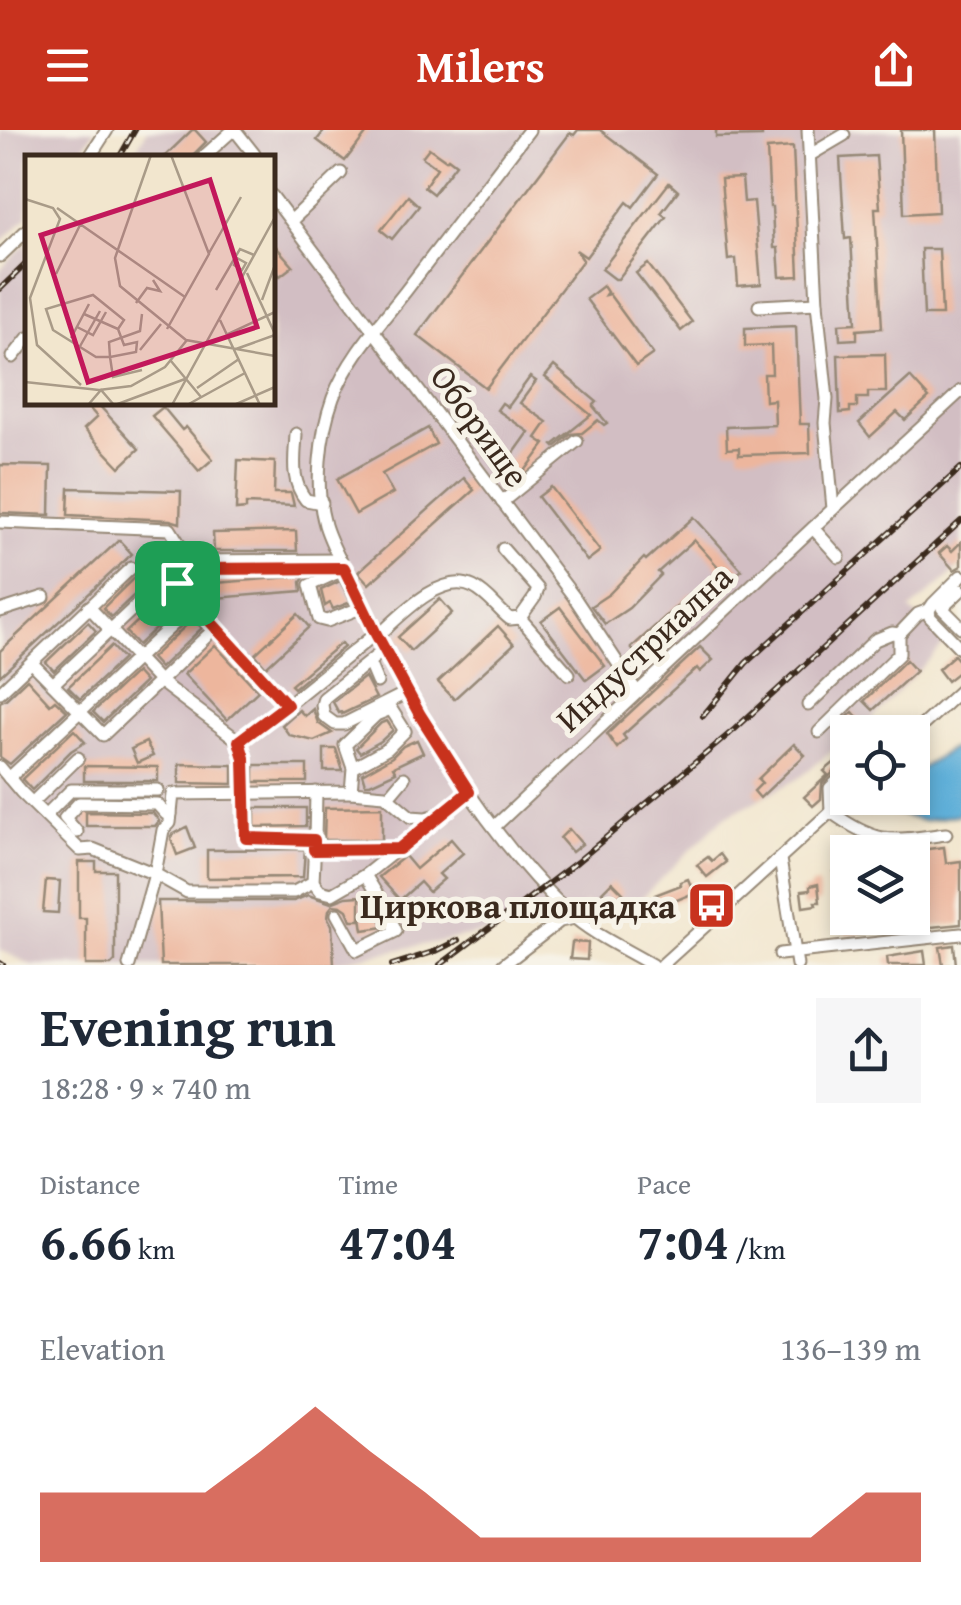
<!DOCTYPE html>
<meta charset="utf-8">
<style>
body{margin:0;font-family:"Gentium Book Plus",serif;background:#f6f6f7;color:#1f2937;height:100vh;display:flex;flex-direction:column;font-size:38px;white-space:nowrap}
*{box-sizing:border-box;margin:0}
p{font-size:32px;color:#747a83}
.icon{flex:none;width:55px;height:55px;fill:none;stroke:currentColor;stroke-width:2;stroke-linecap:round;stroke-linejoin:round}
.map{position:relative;height:835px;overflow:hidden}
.drawer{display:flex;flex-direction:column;background:#fff;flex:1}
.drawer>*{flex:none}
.tools{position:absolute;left:830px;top:585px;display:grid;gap:20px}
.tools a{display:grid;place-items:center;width:100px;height:100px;border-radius:0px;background:#fff;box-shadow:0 5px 15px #0003;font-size:50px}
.pin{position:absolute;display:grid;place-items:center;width:85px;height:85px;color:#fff;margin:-42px;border-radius:20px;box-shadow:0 5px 15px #0006}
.round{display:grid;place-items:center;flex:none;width:105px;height:105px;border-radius:0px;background:#f6f6f7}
.head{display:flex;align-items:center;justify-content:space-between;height:170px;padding:0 40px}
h1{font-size:55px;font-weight:800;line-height:75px}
.figures{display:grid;grid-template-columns:repeat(3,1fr);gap:15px;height:170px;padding:10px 40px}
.figures div{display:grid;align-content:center}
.figures b{font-size:50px;font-weight:800}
.figures small{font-size:28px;font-weight:400}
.figures p{font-size:28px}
.chart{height:280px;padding:20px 40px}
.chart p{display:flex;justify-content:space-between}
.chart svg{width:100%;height:180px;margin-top:10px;fill:#c8321e;opacity:.7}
header{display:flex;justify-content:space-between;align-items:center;height:130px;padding:0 40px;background:#c8321e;color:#fff;font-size:45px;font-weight:800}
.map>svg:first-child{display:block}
.industrial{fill:#d2bec3}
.water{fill:#5eafd8;stroke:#4c6c7b;stroke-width:2.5}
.building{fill:#edb69d}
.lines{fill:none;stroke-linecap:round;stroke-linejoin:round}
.minor-casing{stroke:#968876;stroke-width:15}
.minor{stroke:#fff;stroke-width:11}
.rail-casing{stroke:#3b2a1e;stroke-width:6}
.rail{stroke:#f7f3e8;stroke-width:2.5;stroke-dasharray:8;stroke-linecap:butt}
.route-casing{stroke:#fff;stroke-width:20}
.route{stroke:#c8321e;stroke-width:12}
.labels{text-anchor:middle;stroke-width:10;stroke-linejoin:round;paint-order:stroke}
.street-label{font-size:35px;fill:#3b2a1e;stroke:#f7f3e8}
.poi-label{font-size:35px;font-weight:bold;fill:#3b2a1e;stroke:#f7f3e8;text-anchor:end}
.inset-road{fill:none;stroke:#a99b88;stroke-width:2.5}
.view{fill:#c2185b;fill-opacity:0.15;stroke:#c2185b;stroke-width:5}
.inset-edge{fill:none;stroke:#3b2a1e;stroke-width:5}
</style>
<header><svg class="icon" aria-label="menu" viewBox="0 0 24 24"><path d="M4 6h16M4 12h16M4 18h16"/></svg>Milers<svg class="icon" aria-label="share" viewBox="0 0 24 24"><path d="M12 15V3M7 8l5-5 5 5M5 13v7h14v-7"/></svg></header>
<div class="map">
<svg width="961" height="835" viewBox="0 0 961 835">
<rect width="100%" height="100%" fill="#f7f3e8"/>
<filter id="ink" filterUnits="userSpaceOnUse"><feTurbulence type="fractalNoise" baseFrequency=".01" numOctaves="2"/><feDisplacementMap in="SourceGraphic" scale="20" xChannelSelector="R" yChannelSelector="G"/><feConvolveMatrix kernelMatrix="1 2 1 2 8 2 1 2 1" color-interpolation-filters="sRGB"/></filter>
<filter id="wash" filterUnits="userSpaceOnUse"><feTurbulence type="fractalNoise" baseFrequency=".0048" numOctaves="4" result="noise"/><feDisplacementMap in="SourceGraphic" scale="40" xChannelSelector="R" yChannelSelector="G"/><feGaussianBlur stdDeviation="2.25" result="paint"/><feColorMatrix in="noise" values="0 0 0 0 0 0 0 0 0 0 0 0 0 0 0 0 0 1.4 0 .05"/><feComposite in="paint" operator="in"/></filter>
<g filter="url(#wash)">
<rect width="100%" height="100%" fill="#f2e6ce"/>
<g class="industrial">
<path d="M0 0H95L76 27 28 28 27 87 0 113Z"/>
<path d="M147 0H961V436L910 480 947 511 873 588 855 602H848L847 609 796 650 723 688 617 792 583 772 590 782 320 835H32L0 820V140L27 112 28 272H272V28L132 27Z"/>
</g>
<path class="water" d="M961 618V684L923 691 895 683 893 668H912L913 644 949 620Z"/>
<g id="blocks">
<g class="building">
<path d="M192 0H195L206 12 190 28H163Z"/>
<path d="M325 0H369L345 31 317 10Z"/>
<path d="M578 0H600L658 44 633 77 627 72 586 127 576 120 583 130 486 258 417 205 570 3 574 5Z"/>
<path d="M716 0H762V6L716 7Z"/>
<path d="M901 0H935L938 82 904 84Z"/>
<path d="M793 17 799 146 780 147 778 118H774L772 77H770L767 19Z"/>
<path d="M429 18 446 30 448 28 456 34 433 64 424 57 437 38 422 27Z"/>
<path d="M876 26 880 78H875L882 198 857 200V209L840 210 839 194 856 193 851 108 845 109 840 28Z"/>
<path d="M742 48 744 72 754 71 761 154 738 156 736 129 728 130 721 49Z"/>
<path d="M669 53 678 61 661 83 666 87 618 149H615L602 139Z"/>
<path d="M408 66 419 76 392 109 381 100Z"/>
<path d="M272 112 293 136 280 146 272 137Z"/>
<path d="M921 119H939L942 185H924Z"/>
<path d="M648 134 692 192 681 201 636 143Z"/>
<path d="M603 156 607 162 605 165 609 164 653 224 636 236 586 169Z"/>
<path d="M796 196 800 294H809L810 323 739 325V318L727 319 726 297 775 295 774 270 765 271 764 244H772L771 215 745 216V198Z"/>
<path d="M885 224 886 262H868V268H857V277H850V282L840 283 838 225Z"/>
<path d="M554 236 597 272 593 276 607 293 604 295 598 290 582 303 571 304 555 317 553 315 591 285 545 247Z"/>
<path d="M530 247 536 251 520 273 547 292 536 308 545 314 525 341 518 347 504 337 529 302 497 280 502 273 508 277Z"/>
<path d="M910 247 929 268 905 290 897 282 870 307 859 293Z"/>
<path d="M84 272H96L139 319 120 337 84 299 97 287Z"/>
<path d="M163 277 182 300 186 297 213 329 199 341 152 286Z"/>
<path d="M428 298 436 314 382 344 393 363 356 384 337 349Z"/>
<path d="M238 330 275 332 274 363H291L294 376 246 374V379L236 380Z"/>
<path d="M0 335 51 336 50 385 0 383Z"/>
<path d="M464 348 474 360 369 454 358 442Z"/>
<path d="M551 357 600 421 587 431 538 367Z"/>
<path d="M69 358 181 361 180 393 170 390 68 385Z"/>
<path d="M694 387 742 440 730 450 694 410 658 442 661 445 629 478 605 494 591 476 609 464 644 428 646 430Z"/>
<path d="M296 401 297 421H214L213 403Z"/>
<path d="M119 410 132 424 0 546V521Z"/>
<path d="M961 412V436L954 440 939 423 947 416 952 421Z"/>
<path d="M144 438 156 450 148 452 111 487 103 478Z"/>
<path d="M305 446 301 452 302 461 204 469 202 454Z"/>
<path d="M340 451 351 472 333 479 330 473 325 476 321 460Z"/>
<path d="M168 463 182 477 172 483 138 515 126 502Z"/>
<path d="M691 463 705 478 644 532 631 518Z"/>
<path d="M440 469 452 483 411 521 398 507Z"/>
<path d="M560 477 605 536 586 550 541 491Z"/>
<path d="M298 484 309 497 266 537 255 524Z"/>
<path d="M193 489 202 498 160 538 151 528Z"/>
<path d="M88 492 96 501 54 541 46 532Z"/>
<path d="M498 496 514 514 454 569 438 552Z"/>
<path d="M341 513 344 517 294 558 291 555Z"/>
<path d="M215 515 258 561 227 590 184 544Z"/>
<path d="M111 516 123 529 80 569 68 557Z"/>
<path d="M700 517 713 530 700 542 697 538 623 605 626 609 617 618 607 604Z"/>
<path d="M954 525 961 533V540L947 551 938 539Z"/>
<path d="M906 530 916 541 873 580 864 571Z"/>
<path d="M136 542 145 552 103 592 93 582Z"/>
<path d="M365 547 376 568 342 584 341 582 339 583 333 572Z"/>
<path d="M616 547 621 555 602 572 603 573 591 582 585 573Z"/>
<path d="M27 549 50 574 55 570 67 581 10 634 0 627V572L6 569Z"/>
<path d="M313 579 318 593 332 603 314 611 289 605 282 595 299 580 305 586Z"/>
<path d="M853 582 861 591 848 602 840 594Z"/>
<path d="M387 591 393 600 381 611 360 623 356 618 381 593Z"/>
<path d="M74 600 85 612 71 621 32 660 22 649Z"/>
<path d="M417 610 423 623 393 637 396 642 370 654H365L362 644 392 627 403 616Z"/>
<path d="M146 612 153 626 137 633 131 619Z"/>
<path d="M794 614 805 625 760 668 754 661 762 653 758 649Z"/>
<path d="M324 619H336L343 641H324Z"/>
<path d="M835 632 839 636 822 654 821 669 813 676 804 667 828 645 824 641Z"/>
<path d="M179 634 233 635V654L179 653Z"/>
<rect x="254" y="635" width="53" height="17"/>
<path d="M84 636 158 637V651H84Z"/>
<path d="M382 677V710H324L325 678Z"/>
<path d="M255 678H306V696L255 697Z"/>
<path d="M86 682 153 683 159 691 155 696H86Z"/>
<path d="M187 697 195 718 177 725 171 709 172 705Z"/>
<path d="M569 699 582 714 572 722 560 708Z"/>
<path d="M451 709 463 723 439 744 444 749 429 762 420 752 400 770 379 747 405 726 416 739Z"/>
<path d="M944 717 946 733 961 731V794L901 800 899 788H912V778L927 775 924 747 912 748V721Z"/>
<path d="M305 719 303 747 207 748V720Z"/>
<path d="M720 724 726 732 707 747 697 735 708 727 712 731Z"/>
<path d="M79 732H96V741H115V831L111 835H86V788H79Z"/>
<path d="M848 741V755L835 757 833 742Z"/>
<path d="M688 749 694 763 660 777 655 765 681 755 680 752Z"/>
<path d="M46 750 60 751 58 783 43 782Z"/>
<path d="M612 752 623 763 613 773 602 762Z"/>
<path d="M818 754 820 772H815L816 775 803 777 801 761 810 760V756Z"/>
<path d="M308 765 331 773 346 767 360 766V790H351L347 780 341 776 333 775 329 780 328 788 332 795 334 835H161L158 771H294Z"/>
<path d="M378 784 384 797 363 800 361 787Z"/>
<path d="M861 791 862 804 846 805 845 792Z"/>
<path d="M572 812 588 813 587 830 570 829Z"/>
<path d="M954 815 956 835H943L940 817Z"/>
<path d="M924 821 926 835H888L887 827Z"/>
</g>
</g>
</g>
<g filter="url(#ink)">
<use href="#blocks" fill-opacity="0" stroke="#968876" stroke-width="2.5"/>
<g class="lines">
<defs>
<g id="minor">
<path d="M235 0 254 24 253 28"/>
<path d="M529 0C488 54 446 108 405 162 379 195 348 228 333 268 320 304 314 357 325 395 332 418 346 441 357 463 407 573 481 699 569 783 592 804 625 819 652 835"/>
<path d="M810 25 844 5"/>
<path d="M89 28 107 0"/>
<path d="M202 28 233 0"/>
<path d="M272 66 574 467 637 562"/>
<path d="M292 90 341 43"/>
<path d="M0 126 28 99"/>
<path d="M759 176 817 173"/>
<path d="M13 227 28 208"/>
<path d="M296 304C295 328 290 350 306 370L322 373"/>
<path d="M502 372 577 311"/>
<path d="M833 379 961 261"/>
<path d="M0 392 170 399 195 439 193 445 177 453 195 476 287 575 239 611"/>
<path d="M813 398 839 427"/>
<path d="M190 431 341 430"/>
<path d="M345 439 310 455 319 489 327 491 363 477"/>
<path d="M961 460 942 478 961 497"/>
<path d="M89 477 159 551 239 611 244 628 246 707 315 710 313 752 294 762H187L155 744 129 835"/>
<path d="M929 480 930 487 961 519"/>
<path d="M0 481 44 467"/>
<path d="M520 488 569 544"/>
<path d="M377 507C399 487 441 441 473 457 489 465 497 479 510 489L520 488 535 467 538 459 503 419"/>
<path d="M384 520 324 568 322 575 324 586 335 594H344L408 562"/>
<path d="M32 533 103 605 207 506"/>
<path d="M369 533 377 552"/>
<path d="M53 554 154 459"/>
<path d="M0 562 131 438"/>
<path d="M287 575 375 504"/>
<path d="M808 575 875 510 892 503 899 504 918 484 929 480 933 474 961 446"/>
<path d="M819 602 899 524V504"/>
<path d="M912 605 961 560"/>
<path d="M0 637 21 662 80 720 93 719 155 744 163 700 170 693 173 664 351 662 353 638 345 615 376 585 391 579 405 601 387 619 353 638"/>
<path d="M848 641 830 658 831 682C878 716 892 711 946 704"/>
<path d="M9 648 178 490"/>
<path d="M351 662 385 665 411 687 425 688 438 685"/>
<path d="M388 667 404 648"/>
<path d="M33 672 78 628"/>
<path d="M46 685 71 660H158"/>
<path d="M494 697 833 379 825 293 827 269 817 173 808 0"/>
<path d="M77 702 65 688 79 673 157 674 166 684H171"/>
<path d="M315 710 316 662"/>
<path d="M315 720 399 719"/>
<path d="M780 729 797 835"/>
<path d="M313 752 320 761 332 764 365 745 469 662"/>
<path d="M337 784 357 820 396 801 386 779 365 745"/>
<path d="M780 824 961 804"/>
<path d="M503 835 560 791 575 788"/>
<path d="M662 835 848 666"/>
</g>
</defs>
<use href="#minor" class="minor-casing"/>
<use href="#minor" class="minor"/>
<defs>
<g id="rail">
<path d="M119 28 135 0"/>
<path d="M0 159 28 132"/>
<path d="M703 586 746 533 961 338"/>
<path d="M0 833 3 835"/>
<path d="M392 835 436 821 458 810"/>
<path d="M440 835 577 732 735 599 961 391"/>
</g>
</defs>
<use href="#rail" class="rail-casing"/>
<use href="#rail" class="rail"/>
</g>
</g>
<g class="lines" filter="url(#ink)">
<defs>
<path id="route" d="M344 438 376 504 420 585 469 662 399 719 314 720V710L246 708 244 628 239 611 287 575 196 476 177 453 194 444 195 439Z"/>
</defs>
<use href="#route" class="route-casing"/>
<use href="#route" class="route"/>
</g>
<defs>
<symbol id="bus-square" viewBox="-11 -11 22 22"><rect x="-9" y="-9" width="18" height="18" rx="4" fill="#c8321e" stroke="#f7f3e8"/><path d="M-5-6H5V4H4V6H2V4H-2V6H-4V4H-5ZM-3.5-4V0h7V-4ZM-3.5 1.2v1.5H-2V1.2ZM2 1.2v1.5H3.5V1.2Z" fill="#fff"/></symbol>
</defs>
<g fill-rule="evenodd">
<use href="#bus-square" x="684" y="748" width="55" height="55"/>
</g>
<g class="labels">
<g class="street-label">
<text transform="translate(480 296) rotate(54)" y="12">Оборище</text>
<text transform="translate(644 518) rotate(-43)" y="12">Индустриална</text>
</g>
<g class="poi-label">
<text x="676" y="788">Циркова площадка</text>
</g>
</g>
<g transform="translate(25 25)">
<rect width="250" height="250" fill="#f2e6ce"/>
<path class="inset-road" d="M126 0 90 103 95 131 161 185 250 201M0 44 28 53 35 64 5 143 12 190 56 230M32 53 160 142M184 98 216 42M212 103 221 108 217 115 209 110ZM222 118 250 179M31 119 57 66M191 135 215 94 229 100M237 145 250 110M111 148 122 133 135 136 128 125M59 159 93 174 99 190 112 187 111 197 85 202 88 222 117 215M195 165 235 250M52 172 68 180 81 157M93 174 99 165 68 140 21 154 28 175 71 202H85L84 187 115 176 117 159M142 174 184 99 146 0M201 180 250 157M46 183 64 149M54 193 75 156M211 194 250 180M115 195 136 169M146 206 176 242M0 227 74 235 106 231 140 212 162 185M172 233 214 204M63 250 76 235 89 250M90 250 160 224M147 250 250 62M162 250 220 218M209 250 250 232"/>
<path class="view" d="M185 25 232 172 63 227 16 80Z"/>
<rect width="250" height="250" class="inset-edge"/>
</g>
</svg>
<div class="tools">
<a><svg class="icon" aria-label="locate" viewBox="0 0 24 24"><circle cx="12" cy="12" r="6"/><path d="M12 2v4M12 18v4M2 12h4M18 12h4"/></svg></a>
<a><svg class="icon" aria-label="layers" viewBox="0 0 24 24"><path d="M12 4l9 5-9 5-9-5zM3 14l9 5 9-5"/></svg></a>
</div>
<div class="pin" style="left:177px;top:453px;background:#1e9e55"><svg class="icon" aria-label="arrive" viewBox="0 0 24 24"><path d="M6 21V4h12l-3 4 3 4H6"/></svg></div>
</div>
<section class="drawer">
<div class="head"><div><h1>Evening run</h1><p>18:28 · 9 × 740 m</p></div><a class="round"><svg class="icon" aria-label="share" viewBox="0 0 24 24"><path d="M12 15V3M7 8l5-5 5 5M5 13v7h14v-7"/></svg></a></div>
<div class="figures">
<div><p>Distance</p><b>6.66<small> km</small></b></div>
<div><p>Time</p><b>47:04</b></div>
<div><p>Pace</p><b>7:04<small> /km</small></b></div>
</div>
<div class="chart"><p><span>Elevation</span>136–139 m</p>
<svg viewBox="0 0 160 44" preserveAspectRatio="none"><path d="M0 44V27L10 27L20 27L30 27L40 17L50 6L60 17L70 27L80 38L90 38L100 38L110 38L120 38L130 38L140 38L150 27L160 27V44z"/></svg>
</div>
</section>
